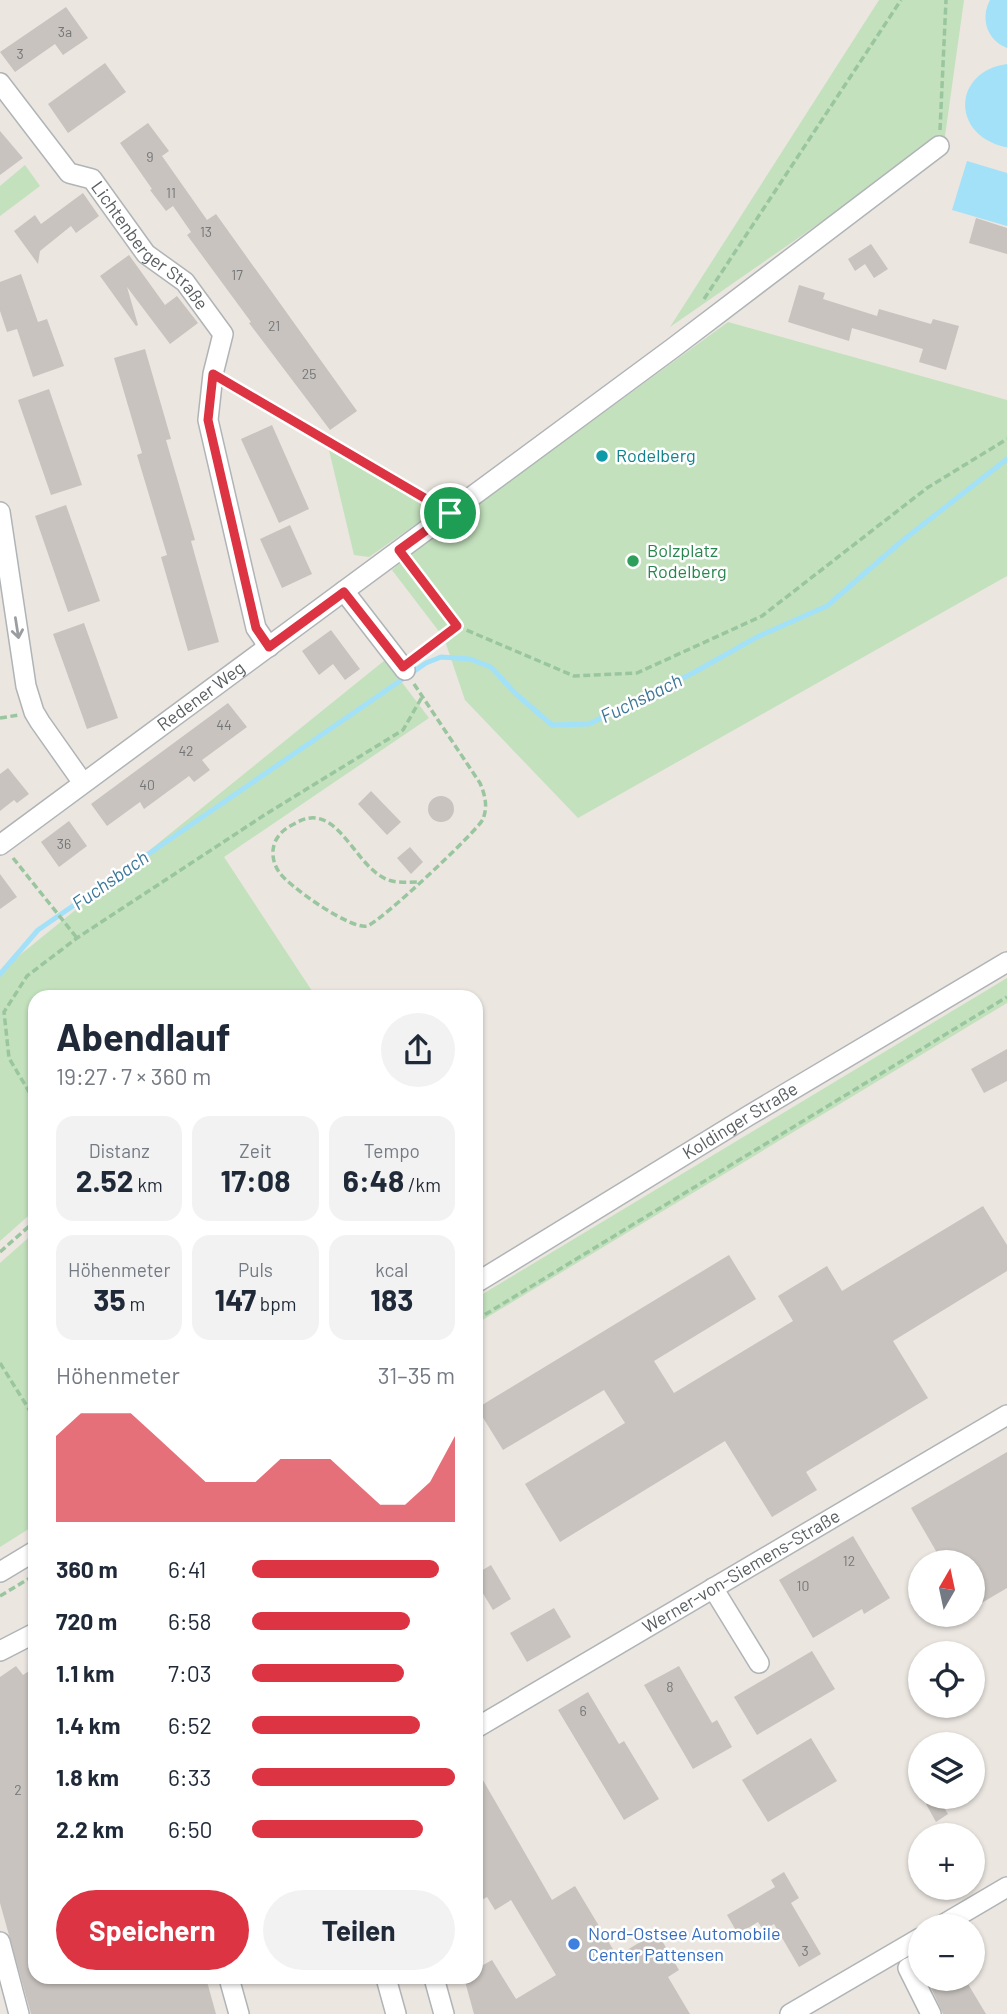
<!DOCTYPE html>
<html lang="de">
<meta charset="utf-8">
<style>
body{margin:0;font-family:Barlow,sans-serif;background:#f2f2f3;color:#1f2937;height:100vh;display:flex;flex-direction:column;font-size:26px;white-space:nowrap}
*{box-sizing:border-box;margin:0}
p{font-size:23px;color:#747a83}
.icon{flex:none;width:38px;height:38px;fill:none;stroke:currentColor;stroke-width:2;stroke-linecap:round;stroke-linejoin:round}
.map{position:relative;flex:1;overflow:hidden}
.drawer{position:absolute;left:28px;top:990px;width:455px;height:994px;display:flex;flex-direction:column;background:#fff;border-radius:21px;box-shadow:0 2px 5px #0004}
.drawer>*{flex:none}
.needle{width:46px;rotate:9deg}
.tools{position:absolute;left:908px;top:1550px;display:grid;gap:14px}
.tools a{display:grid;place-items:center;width:77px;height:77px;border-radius:50%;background:#fff;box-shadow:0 2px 5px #0004;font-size:35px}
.pin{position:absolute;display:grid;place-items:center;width:60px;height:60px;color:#fff;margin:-30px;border:4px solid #fff;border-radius:50%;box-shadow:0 2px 7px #0007}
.round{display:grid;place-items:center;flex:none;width:74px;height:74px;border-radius:37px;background:#f2f2f3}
.headline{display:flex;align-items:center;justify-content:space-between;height:119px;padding:0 28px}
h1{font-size:38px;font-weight:700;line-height:52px}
.figures{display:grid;grid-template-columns:repeat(3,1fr);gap:10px;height:119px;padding:7px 28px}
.figures div{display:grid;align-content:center;border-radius:18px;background:#f2f2f3;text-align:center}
.figures b{font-size:30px;font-weight:700}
.figures small{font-size:19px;font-weight:400}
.figures p{font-size:19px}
.chart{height:196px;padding:14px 28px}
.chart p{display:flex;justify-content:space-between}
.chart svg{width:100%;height:126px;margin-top:7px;fill:#dc3443;opacity:.7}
.cta{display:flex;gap:14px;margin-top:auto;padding:14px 28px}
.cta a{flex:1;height:80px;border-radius:42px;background:#dc3443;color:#fff;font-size:28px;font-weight:700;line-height:80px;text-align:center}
.cta a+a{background:#f2f2f3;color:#1f2937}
ul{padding:0 28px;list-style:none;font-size:23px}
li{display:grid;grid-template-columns:112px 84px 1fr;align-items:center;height:52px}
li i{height:18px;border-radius:9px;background:#dc3443}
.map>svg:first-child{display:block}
.green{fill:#c3e1bd}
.water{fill:#a2e1f8}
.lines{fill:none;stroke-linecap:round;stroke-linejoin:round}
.stream{stroke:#a2e1f8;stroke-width:5}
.building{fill:#c8c3be}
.minor-casing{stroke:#b0b4b7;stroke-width:22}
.path{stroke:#9ac69f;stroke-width:3.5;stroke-dasharray:7 3.5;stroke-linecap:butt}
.minor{stroke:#fff;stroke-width:19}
.oneway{stroke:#9b9ea0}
.route-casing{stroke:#fff;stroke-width:14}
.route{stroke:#dc3443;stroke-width:9}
.culture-dot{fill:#0f9aa8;stroke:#fff;stroke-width:2.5}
.leisure-dot{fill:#2e9e5b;stroke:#fff;stroke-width:2.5}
.shop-dot{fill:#3f7fe0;stroke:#fff;stroke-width:2.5}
.labels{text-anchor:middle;stroke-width:5;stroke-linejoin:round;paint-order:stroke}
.number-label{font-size:14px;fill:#747678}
.street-label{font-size:18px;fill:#585d60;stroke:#fff}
.culture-label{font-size:18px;fill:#0d838f;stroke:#fff;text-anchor:start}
.leisure-label{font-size:18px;fill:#27864d;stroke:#fff;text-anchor:start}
.shop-label{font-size:18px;fill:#366cbe;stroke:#fff;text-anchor:start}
.water-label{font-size:19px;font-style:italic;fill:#3c7797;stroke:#fff}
</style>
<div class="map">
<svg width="1007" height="2014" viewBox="0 0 1007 2014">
<rect width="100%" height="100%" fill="#ebe6e0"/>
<g class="green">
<path d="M879 0H964L945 136 670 327Z"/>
<path d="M25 165 40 186 0 216V186Z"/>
<path d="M728 322 1007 400V576L578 818 465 700 444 638 392 570 454 517 500 488Z"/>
<path d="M329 450 435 511 369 557 354 555Z"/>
<path d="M385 660 429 718 224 857 316 997 35 998V1210L0 1241V971Z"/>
<path d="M1007 978V1003L476 1324V1298Z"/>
<path d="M35 1232V1525L0 1547V1263Z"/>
</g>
<g class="water">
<path d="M990 0H1007V48C987 40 980 19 990 0Z"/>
<path d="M1007 64V147H1005C951 135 952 72 1007 64Z"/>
<path d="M967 161 1007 173V226L952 210Z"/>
</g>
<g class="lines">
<path class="stream" d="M0 974 38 930 426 663 441 657 470 659 491 667 516 694 552 725 589 724 693 673 757 637 827 606 902 541 1007 459"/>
</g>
<g class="building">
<path d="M66 7 88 38 63 55 55 44 15 72 0 52Z"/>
<path d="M105 63 126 92 68 133 48 104Z"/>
<path d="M148 123 169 151 162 156 207 220 216 214 357 411 330 430 249 323 251 322 187 235 191 232 173 206 166 211 150 190 152 189 120 143Z"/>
<path d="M0 131 23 158 0 175Z"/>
<path d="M83 193 99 216 76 233 71 226 40 251 38 264 14 231 35 215 41 224Z"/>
<path d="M976 218 1007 228V254L969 243Z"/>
<path d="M871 244 888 269 874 278 865 264 855 271 848 259Z"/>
<path d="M129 255 165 305 177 296 198 323 170 344 127 287 138 325 136 326 100 276Z"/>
<path d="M21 274 38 322 47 319 64 366 33 377 17 329 7 332 0 311V282Z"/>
<path d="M799 285 825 293 823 299 877 316 879 309 931 324 933 319 959 326 946 370 919 362 923 349 852 328 849 341 788 322Z"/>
<path d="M145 349 171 439 166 440 195 540 191 541 219 642 188 651 161 557 167 555 137 455 142 453 114 358Z"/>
<path d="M49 389 82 485 51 495 18 400Z"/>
<path d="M272 425 309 509 279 523 241 439Z"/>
<path d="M66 505 100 601 68 612 35 516Z"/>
<path d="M290 525 312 574 282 588 260 539Z"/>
<path d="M84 623 118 718 87 729 53 634Z"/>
<path d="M331 630 360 669 345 680 333 664 319 675 302 651Z"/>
<path d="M228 703 247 727 202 760 210 770 194 782 189 776 144 809 140 802 107 826 91 804Z"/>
<path d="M8 768 29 794 17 803 14 800 0 811V774Z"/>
<path d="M371 791 401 822 387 835 358 804Z"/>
<circle cx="441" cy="809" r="13"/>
<path d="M69 821 87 846 59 867 41 842Z"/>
<path d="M410 847 423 862 411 874 397 858Z"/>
<path d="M0 874 17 897 0 909Z"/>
<path d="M1007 1049V1081L984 1093 971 1069Z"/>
<path d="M983 1206 1007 1245V1271L893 1341 928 1398 806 1472 817 1490 772 1517 725 1441 560 1542 525 1484 625 1423 604 1390 503 1450 477 1408 729 1255 756 1299 654 1361 674 1393 793 1321 778 1296 827 1266 842 1291Z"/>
<path d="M1007 1452V1588L973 1608V1563H943L911 1508Z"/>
<path d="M853 1536 890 1598 864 1614 862 1609 813 1638 779 1580Z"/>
<path d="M491 1565 511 1599 493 1610 476 1582V1574Z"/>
<path d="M554 1608 571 1637 527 1662 510 1633Z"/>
<path d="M812 1651 835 1689 757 1735 734 1697Z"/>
<path d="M16 1666 23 1675 35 1667V1978H206L216 2014H31L0 1903V1677Z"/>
<path d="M679 1666 712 1723 717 1720 732 1747 693 1769 644 1685Z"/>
<path d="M588 1692 619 1744 624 1741 659 1799 624 1820 558 1710Z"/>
<path d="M811 1738 837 1781 768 1822 742 1780Z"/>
<path d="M476 1768 552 1900 575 1886 617 1956 657 1932 679 1970 668 1977 690 2014H474L464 1978H476V1969L492 1960 516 1999 556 1975 511 1900 495 1910 487 1897 476 1903Z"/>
<path d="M937 1797 948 1814 936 1822 926 1804Z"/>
<path d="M784 1872 799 1898 791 1903 821 1954 799 1967 774 1924 763 1930 758 1922 738 1934 727 1915 775 1887 771 1880Z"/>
<path d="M932 1979H965L986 2014H943L928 1981Z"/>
</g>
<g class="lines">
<defs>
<g id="minor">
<path id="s1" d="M0 83 69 173 92 179 146 254 185 282 223 334 213 374 208 420 256 628 269 647"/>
<path d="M0 512 26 686 34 712 40 722 83 783"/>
<path d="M344 591 405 670"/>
<path id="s2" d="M0 845 673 348 939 146"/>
<path id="s3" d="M476 1283 748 1116 1007 962"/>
<path d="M0 1572 35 1551"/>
<path d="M713 1588 759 1663"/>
<path d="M0 1651 35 1633"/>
<path id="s4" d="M476 1728 1007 1415"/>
<path d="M939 1927 1007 1887"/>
<path d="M0 1942 19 2014"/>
<path d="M920 1962 908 1968 931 2014"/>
<path d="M229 1978 239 2014"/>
<path d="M386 1978 396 2014"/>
<path d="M434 1978 444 2014"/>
<path d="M790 2014 920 1938"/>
</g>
</defs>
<use href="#minor" class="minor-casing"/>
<g class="path">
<path d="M940 130 946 0"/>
<path d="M704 299 901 0"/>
<path d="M230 384 434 504"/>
<path d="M409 563 457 626 417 656"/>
<path d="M457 626 574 676 637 673 762 616 927 488 1007 439"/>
<path d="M414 684 480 783C485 795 488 806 483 819 478 831 378 924 367 926 351 930 288 886 279 872 273 863 271 852 275 842 279 833 286 828 294 824 336 798 352 862 384 878 394 884 409 882 420 882"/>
<path d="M0 718 19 715"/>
<path d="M13 858 77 938"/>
<path d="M35 1102 9 1058 4 1012 27 976 77 938 266 814 403 730 422 697"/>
<path d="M0 1252 35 1221"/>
<path d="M476 1320 1007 997"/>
<path d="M0 1363 35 1419"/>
<path d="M0 1596 35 1575"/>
</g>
<use href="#minor" class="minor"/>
</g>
<defs><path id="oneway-shaft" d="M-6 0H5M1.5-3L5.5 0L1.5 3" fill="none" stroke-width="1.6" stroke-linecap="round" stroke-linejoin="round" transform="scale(1.75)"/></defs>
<use class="oneway" href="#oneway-shaft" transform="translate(17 628) rotate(81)"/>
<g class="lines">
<defs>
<path id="route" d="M213 374 450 513 399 550 457 626 403 667 344 592 269 647 256 628 208 420Z"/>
</defs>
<use href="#route" class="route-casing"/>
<use href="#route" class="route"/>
</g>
<circle class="culture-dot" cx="602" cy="456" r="7"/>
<circle class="leisure-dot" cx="633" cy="561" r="7"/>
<circle class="shop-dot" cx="574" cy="1944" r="7"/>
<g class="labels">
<g class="number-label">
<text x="65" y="37">3a</text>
<text x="20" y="59">3</text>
<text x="150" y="162">9</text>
<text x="171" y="198">11</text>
<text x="206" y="237">13</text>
<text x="237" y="280">17</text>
<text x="274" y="331">21</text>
<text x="309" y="379">25</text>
<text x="224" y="730">44</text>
<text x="186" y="756">42</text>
<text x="147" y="790">40</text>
<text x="64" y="849">36</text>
<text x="849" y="1566">12</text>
<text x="803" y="1591">10</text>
<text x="670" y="1692">8</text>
<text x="583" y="1716">6</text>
<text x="18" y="1795">2</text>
<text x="805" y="1956">3</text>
</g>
<g class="street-label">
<text dy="6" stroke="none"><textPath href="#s1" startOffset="226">Lichtenberger Straße</textPath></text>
<text dy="6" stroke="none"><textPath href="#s2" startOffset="250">Redener Weg</textPath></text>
<text dy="6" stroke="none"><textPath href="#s3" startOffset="310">Koldinger Straße</textPath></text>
<text dy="6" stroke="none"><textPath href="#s4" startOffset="308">Werner-von-Siemens-Straße</textPath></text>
</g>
<g class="culture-label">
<text x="616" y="462">Rodelberg</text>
</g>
<g class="leisure-label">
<text x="647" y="557">Bolzplatz<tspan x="647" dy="21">Rodelberg</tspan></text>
</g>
<g class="shop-label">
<text x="588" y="1940">Nord-Ostsee Automobile<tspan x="588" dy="21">Center Pattensen</tspan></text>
</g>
<g class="water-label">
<text transform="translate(641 698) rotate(-26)" y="7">Fuchsbach</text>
<text transform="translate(110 880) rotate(-35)" y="7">Fuchsbach</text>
</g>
</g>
</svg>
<div class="tools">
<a><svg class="needle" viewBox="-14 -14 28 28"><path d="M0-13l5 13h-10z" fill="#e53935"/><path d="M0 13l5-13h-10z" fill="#747a83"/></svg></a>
<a><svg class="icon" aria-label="locate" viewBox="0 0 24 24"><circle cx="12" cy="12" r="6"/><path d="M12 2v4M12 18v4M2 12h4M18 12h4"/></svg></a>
<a><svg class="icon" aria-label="layers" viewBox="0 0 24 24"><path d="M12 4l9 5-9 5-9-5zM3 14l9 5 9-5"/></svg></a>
<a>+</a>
<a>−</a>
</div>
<div class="pin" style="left:450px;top:513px;background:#1e9e55"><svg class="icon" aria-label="arrive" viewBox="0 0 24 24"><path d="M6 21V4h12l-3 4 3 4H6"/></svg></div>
<section class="drawer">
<div class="headline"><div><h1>Abendlauf</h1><p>19:27 · 7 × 360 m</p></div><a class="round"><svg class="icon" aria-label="share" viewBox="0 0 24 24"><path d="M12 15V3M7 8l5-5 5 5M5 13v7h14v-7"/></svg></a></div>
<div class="figures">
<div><p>Distanz</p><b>2.52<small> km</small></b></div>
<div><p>Zeit</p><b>17:08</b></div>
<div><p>Tempo</p><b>6:48<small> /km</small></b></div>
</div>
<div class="figures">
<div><p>Höhenmeter</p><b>35<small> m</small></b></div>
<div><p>Puls</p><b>147<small> bpm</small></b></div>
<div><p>kcal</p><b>183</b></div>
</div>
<div class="chart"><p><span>Höhenmeter</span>31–35 m</p>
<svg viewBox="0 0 160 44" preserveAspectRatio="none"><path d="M0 44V14L10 6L20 6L30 6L40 14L50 22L60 30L70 30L80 30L90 22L100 22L110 22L120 30L130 38L140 38L150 30L160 14V44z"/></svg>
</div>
<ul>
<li><b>360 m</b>6:41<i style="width:92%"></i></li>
<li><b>720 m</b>6:58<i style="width:78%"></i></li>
<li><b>1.1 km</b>7:03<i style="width:75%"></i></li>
<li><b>1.4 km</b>6:52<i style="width:83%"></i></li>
<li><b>1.8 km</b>6:33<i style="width:100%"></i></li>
<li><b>2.2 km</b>6:50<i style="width:84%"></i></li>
</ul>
<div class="cta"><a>Speichern</a><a>Teilen</a></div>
</section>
</div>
